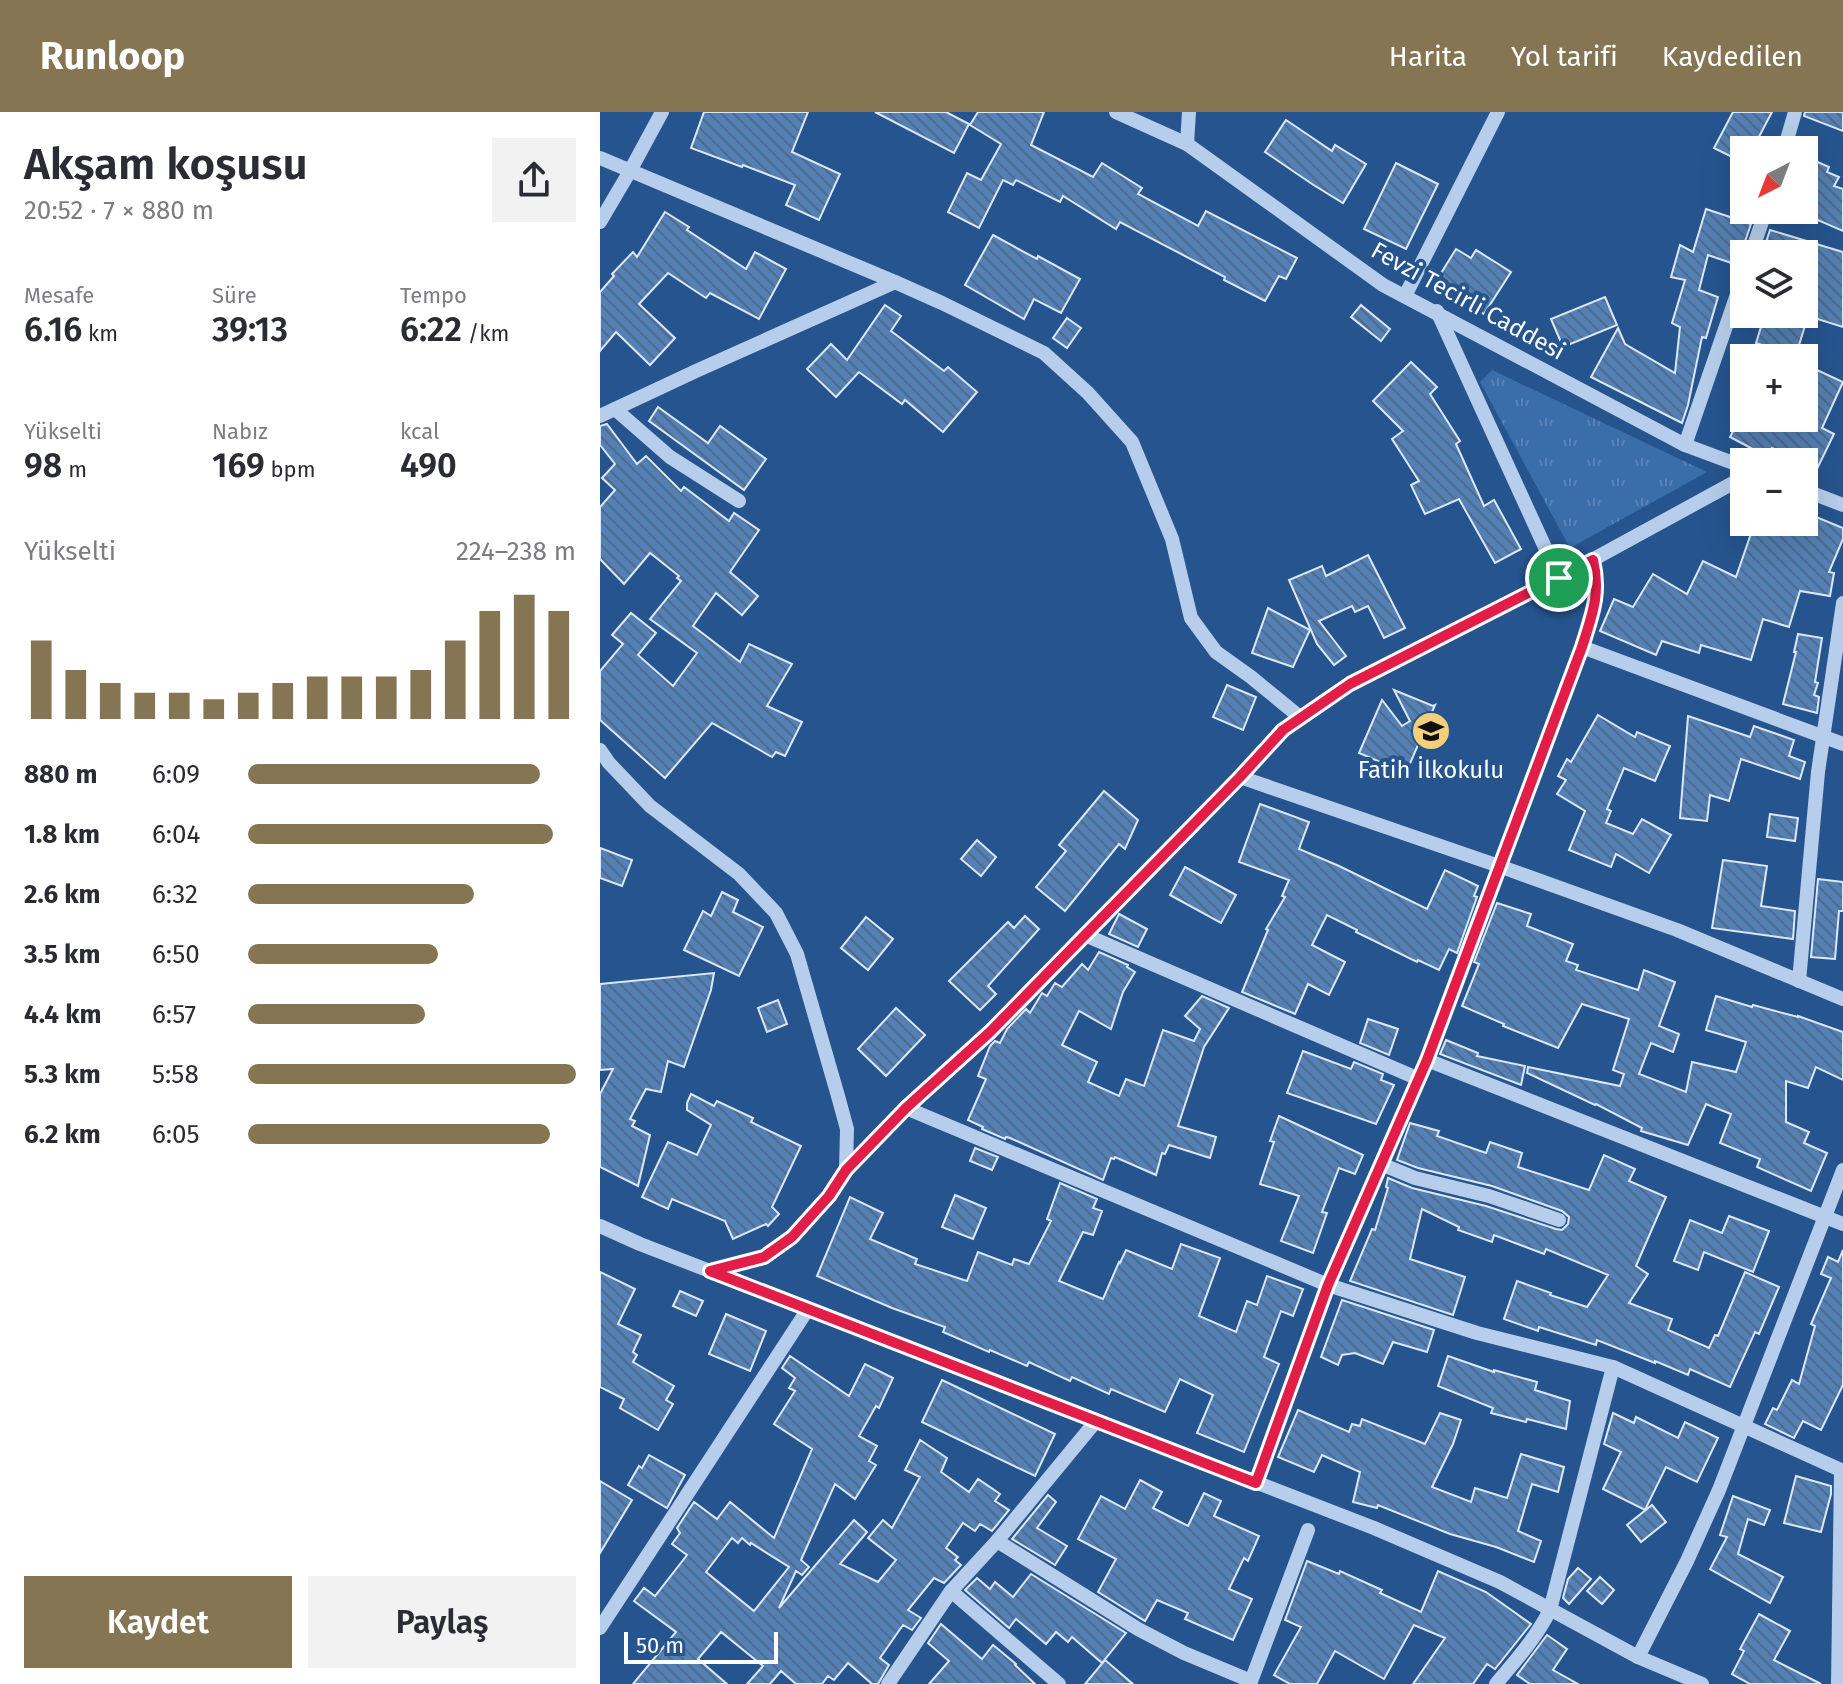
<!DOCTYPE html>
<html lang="tr">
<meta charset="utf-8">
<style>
body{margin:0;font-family:"Fira Sans",sans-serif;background:#f2f2f3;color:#2b2b33;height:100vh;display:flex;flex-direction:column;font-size:30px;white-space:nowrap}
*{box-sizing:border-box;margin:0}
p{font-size:26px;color:#7c7c81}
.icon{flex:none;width:44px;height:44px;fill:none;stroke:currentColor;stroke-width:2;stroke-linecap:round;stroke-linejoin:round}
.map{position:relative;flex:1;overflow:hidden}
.details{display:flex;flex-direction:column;background:#fff;width:600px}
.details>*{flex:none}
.needle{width:52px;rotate:222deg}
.controls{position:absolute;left:1130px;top:24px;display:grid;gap:16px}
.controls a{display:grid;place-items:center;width:88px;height:88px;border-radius:0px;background:#fff;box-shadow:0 8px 32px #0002;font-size:40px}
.scale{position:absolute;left:24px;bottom:20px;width:154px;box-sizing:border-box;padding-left:8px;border:4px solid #fff;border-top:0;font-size:22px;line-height:28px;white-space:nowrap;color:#fff;-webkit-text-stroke:6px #26548e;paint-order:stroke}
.pin{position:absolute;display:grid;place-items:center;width:68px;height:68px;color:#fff;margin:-34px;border:4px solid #fff;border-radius:50%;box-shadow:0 2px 8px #0007}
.round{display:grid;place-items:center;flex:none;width:84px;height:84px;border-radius:0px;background:#f2f2f3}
.overview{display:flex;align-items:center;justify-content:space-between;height:136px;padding:0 24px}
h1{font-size:44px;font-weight:600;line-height:60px}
.figures{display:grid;grid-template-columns:repeat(3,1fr);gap:12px;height:136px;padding:8px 24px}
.figures div{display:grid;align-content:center}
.figures b{font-size:34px;font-weight:600}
.figures small{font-size:22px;font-weight:400}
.figures p{font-size:22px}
.chart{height:224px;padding:16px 24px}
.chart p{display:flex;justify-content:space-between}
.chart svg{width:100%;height:144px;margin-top:8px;stroke:#857553;stroke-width:6}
.action{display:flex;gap:16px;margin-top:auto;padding:16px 24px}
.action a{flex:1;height:92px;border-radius:0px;background:#857553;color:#fff;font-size:32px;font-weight:600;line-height:92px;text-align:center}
.action a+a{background:#f2f2f3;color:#2b2b33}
ul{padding:0 24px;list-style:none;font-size:26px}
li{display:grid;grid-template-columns:128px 96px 1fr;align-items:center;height:60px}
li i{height:20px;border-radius:10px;background:#857553}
header{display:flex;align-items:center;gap:48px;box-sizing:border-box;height:112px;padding:0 40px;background:#857553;color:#fff}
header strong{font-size:38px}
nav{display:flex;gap:44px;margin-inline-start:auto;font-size:28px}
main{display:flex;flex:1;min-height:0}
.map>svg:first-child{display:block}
.park{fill:url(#park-tufts)}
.building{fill:url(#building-back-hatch);stroke:#dbe8f8;stroke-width:2;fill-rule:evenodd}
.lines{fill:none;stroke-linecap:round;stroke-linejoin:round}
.minor{stroke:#b6ceeb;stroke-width:14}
.route-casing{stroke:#fff;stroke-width:16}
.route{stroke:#e11d48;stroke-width:10}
.labels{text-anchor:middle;stroke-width:8;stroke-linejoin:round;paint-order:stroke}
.street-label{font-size:24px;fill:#fff;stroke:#26548e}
.poi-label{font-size:24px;fill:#fff;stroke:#26548e}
</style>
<header>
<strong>Runloop</strong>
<nav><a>Harita</a><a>Yol tarifi</a><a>Kaydedilen</a></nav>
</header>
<main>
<section class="details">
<div class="overview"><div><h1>Akşam koşusu</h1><p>20:52 · 7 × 880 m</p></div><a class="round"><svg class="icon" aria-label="share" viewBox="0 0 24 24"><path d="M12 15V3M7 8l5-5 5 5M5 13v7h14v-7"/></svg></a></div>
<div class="figures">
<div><p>Mesafe</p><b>6.16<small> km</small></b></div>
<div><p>Süre</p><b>39:13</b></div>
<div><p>Tempo</p><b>6:22<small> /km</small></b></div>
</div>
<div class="figures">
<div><p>Yükselti</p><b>98<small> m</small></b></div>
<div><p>Nabız</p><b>169<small> bpm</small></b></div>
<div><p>kcal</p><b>490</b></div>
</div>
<div class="chart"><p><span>Yükselti</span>224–238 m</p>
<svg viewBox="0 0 160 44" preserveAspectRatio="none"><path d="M5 44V20M15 44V29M25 44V33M35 44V36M45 44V36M55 44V38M65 44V36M75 44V33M85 44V31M95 44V31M105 44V31M115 44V29M125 44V20M135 44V11M145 44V6M155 44V11"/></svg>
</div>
<ul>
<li><b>880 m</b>6:09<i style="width:89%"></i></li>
<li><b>1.8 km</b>6:04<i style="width:93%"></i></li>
<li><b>2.6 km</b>6:32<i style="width:69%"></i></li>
<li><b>3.5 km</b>6:50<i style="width:58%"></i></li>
<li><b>4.4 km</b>6:57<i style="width:54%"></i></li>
<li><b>5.3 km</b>5:58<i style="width:100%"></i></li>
<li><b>6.2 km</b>6:05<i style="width:92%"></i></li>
</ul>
<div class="action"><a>Kaydet</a><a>Paylaş</a></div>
</section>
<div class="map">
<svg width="1243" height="1572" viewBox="0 0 1243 1572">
<defs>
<pattern id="park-tufts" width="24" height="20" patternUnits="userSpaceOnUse" patternTransform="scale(2)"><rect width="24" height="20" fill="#3a6eaa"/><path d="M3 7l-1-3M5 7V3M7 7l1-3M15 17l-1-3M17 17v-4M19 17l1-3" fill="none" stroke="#5884b7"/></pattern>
<pattern id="building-back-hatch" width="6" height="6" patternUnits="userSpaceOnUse" patternTransform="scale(2)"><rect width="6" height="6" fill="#5380b6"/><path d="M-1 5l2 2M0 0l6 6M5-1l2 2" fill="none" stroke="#506986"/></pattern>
</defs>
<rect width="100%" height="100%" fill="#26548e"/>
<path class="park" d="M892 258 1107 360 970 436 880 270Z"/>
<g class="building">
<path d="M104 0H208L192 40 240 62 219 108 186 93 195 73 143 53 142 55 91 36Z"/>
<path d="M275 0H346L369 12 354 41Z"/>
<path d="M378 0H444L431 33 493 65 502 51 542 76 538 82 598 114 606 99 697 146 686 167 679 164 665 189 624 168 625 165 520 110 516 117 463 84 460 90 416 68 413 73 403 68 379 116 348 100 367 61 381 68 401 32 370 13Z"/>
<path d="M1133 0H1172L1152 38H1144V51L1114 36Z"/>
<path d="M1205 0H1243V19L1204 4Z"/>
<path d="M686 8 732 39 735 33 766 52 743 91 712 72 665 40Z"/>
<path d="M1204 44 1229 55 1227 60 1239 65 1234 74 1243 77V119L1204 102Z"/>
<path d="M796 51 838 72 806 137 764 117Z"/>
<path d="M1106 97 1151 112 1137 153 1108 143 1099 178 1118 185 1106 226 1102 225 1088 293 1082 311 991 265 1018 216 1025 232 1075 261 1080 215 1072 211 1085 168 1071 165 1080 133 1093 140Z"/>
<path d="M65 100 89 115 87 118 146 157 155 140 186 157 159 207 110 181 106 186 68 161 39 192 75 226 50 253 16 220 0 239V180L14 164 12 162 33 140 37 145Z"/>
<path d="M1170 118 1243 140V215L1208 204 1195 246H1163L1168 235 1156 231 1165 202H1204V142H1162Z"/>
<path d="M393 123 437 147 438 144 480 167 461 201 434 187 424 207 365 173Z"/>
<path d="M856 137 871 146 876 138 911 160 884 202 835 171Z"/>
<path d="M1005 185 1017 213 963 235 951 207Z"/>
<path d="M285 193 301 204 291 219 344 259 348 255 377 280 343 320 305 288 302 292 259 260 236 285 207 257 231 232 247 248Z"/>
<path d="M761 193 790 217 781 229 751 205Z"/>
<path d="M467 206 481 216 467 236 453 226Z"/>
<path d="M811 250 837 275 830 282 860 329 856 332 884 394 894 388 921 437 895 451 859 387 825 402 811 373 819 369 792 327 803 319 773 289Z"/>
<path d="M1204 252 1243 270 1222 316 1234 322 1216 359 1204 353V350H1199L1172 336 1168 345 1130 325 1140 306H1204Z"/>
<path d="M58 295 108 331 120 314 166 347 144 378 49 309Z"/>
<path d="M7 312 37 352 46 344 81 379 84 375 129 409 134 401 159 418 130 460 158 484 142 503 116 481 93 514 140 550 149 532 192 552 167 594 202 610 185 644 176 640 172 645 112 611 65 666 0 608V559L23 532 12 523 31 501 56 521 38 543 73 574 97 541 50 507 81 469 77 466 79 464 50 441 24 472 0 447V395L15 378 2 366 15 352 0 333V314Z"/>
<path d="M1204 400 1243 416V427L1229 460 1234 461 1230 484 1200 479 1189 515 1163 507 1151 548 1101 533 1099 541 1062 529 1056 543 1000 519 1014 487 1033 495 1053 462 1087 482 1103 449 1136 465 1155 410H1204Z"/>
<path d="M768 443 805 516 784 526 768 494 755 500 752 494 719 509 746 544 734 553 717 532 689 468 722 454 726 464Z"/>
<path d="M668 496 710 518 693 555 652 541Z"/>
<path d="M1198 522 1222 526 1215 570 1218 571 1214 583 1219 585 1217 601 1183 592 1196 540H1194Z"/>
<path d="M627 573 656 585 643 618 613 605Z"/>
<path d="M794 578 833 594 835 593 806 661 759 641 782 588 802 614 810 609Z"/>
<path d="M998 603 1035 625 1037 620 1070 634 1055 669 1024 656 1007 697 1011 699 1006 711 1033 722 1042 707 1071 723 1049 761 1016 742 1011 755 969 738 985 699 957 682 966 668 958 664 967 647 971 650Z"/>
<path d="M1088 604 1150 625 1154 614 1194 628 1189 644 1205 650 1200 667 1141 647 1129 689 1110 683 1107 709 1080 706Z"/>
<path d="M504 679 538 708 525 737 519 732 465 799 436 775 466 739 459 733Z"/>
<path d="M660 692 709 710 699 737 739 754 827 797 845 758 878 774 874 784 877 785 857 841 849 837 839 858 818 848 817 850 756 820 757 818 727 803 712 833 745 850 729 883 708 872 695 902 642 880 668 818 666 817 685 785 682 784 689 768 639 750Z"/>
<path d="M1170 702 1198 706 1195 729 1167 725Z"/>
<path d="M377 728 396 745 381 764 361 747Z"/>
<path d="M0 736 32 748 22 774 0 766Z"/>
<path d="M1123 748 1167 754 1161 794 1195 799 1193 827 1112 816Z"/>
<path d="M585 755 636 783 621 811 570 783Z"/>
<path d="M1218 767 1243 770V799H1239L1235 847 1211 845Z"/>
<path d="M122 780 138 788 133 800 163 815 139 864 84 838 103 799 111 804Z"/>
<path d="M897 791 931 802 927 814 973 832 966 849 978 853 976 858 1038 878 1044 858 1075 870 1059 914 1079 922 1073 940 1051 931 1039 962 1086 980 1092 950 1136 960 1146 930 1106 918 1116 884 1152 895 1153 893 1198 905V904L1243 920V968L1216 955 1208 976 1186 969V1010L1209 1020 1204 1031 1227 1041 1211 1079 1157 1055 1160 1047 1120 1031 1131 1002 1106 992 1088 1033 1041 1019 1042 1016 996 992 995 993 927 961 928 955 1020 974 1024 962 1013 958 1029 907 982 892 958 936 903 914 904 912 862 894 879 852 874 850Z"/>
<path d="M519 802 547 817 538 835 509 822Z"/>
<path d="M425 804 439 817 388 874 396 882 380 898 349 869 408 810 414 816Z"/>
<path d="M266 805 293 827 268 858 241 836Z"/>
<path d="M499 840 528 853 527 855 535 860 523 880 511 917 479 899 462 933 497 950 488 970 519 984 526 967 544 974 563 918 594 929 600 917 585 904 602 884 629 896 604 935 578 1014 616 1025 610 1046 569 1033 565 1042 562 1041 556 1063 515 1045 514 1047 511 1046 503 1068 410 1026 406 1025 405 1027 382 1017 383 1015 368 1008 386 967 378 964 390 934 395 929 400 931 407 917 426 897 430 901 442 881 447 884 455 871 462 875 482 852 488 858Z"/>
<path d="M114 861 111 878 84 955 68 949 61 980 46 977 30 1007 35 1009 32 1014 50 1023 38 1074 0 1055V982L13 957 0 958V872Z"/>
<path d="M178 888 187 912 167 920 158 896Z"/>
<path d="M296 896 325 923 286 964 258 937Z"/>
<path d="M768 907 798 917 789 943 760 931Z"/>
<path d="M846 928 878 941 877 944 925 954 921 973 840 942Z"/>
<path d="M703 939 751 957 754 950 783 962 781 968 794 973 776 1012 687 981Z"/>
<path d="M91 982 114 994 117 989 153 1006 151 1010 201 1034 172 1095 179 1102 168 1114 166 1112 133 1127 125 1109 72 1087 68 1097 42 1085 68 1030 97 1043 111 1013 87 998V991Z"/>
<path d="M679 1004 763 1043 755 1062 739 1056 722 1100 727 1101 713 1141 681 1129 699 1084 660 1072 674 1030 670 1029Z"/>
<path d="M810 1011 839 1019 837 1024 886 1041 890 1030 922 1041 918 1055 989 1078 1004 1043 1035 1057 1029 1069 1066 1085 1036 1154 1048 1162 1029 1191 1072 1207 1068 1218 1109 1236 1115 1223 1118 1224 1145 1160 1179 1175 1159 1222 1155 1220 1130 1275 1090 1257 1088 1263 1055 1249V1251L997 1228 996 1233 939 1215 938 1219 904 1207 917 1169 951 1181 950 1183 987 1195 1008 1163 946 1137 944 1142 894 1123 892 1130 858 1118 859 1115 822 1097 810 1147 865 1165 853 1203 750 1169 772 1117 775 1118 788 1076 786 1075 788 1066 812 1076 886 1094 956 1117 962 1118 968 1112 969 1105 962 1099 892 1074 818 1056 797 1048Z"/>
<path d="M375 1036 398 1045 392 1058 370 1049Z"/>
<path d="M460 1071 497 1087 493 1096 502 1099 493 1123 483 1120 459 1169 503 1187 519 1150 520 1151 526 1138 572 1157 581 1132 620 1146 599 1204 636 1220 647 1189 657 1193 667 1164 703 1177 693 1204 681 1199 664 1245 679 1252 644 1340 597 1321 613 1283 580 1267 565 1300 511 1277 509 1282 472 1265 470 1269 429 1250 427 1254 390 1238 389 1240 343 1220 345 1215 292 1196 217 1164 250 1085 283 1101 270 1127 317 1147 315 1152 367 1169 378 1140 412 1153 414 1147 429 1152 451 1109 447 1107Z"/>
<path d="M355 1083 386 1096 373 1127 342 1115Z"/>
<path d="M1129 1104 1169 1119 1153 1160 1104 1140 1098 1158 1074 1149 1090 1108 1122 1121Z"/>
<path d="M1243 1138V1273L1221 1318 1203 1309 1194 1326 1165 1312 1173 1296 1177 1298 1192 1268 1199 1272 1215 1214 1211 1212 1231 1166 1221 1162 1228 1145 1238 1150Z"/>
<path d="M0 1160 35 1177 18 1212 41 1223 33 1240 37 1243 33 1250 74 1274 66 1288 73 1292 58 1318 20 1296 24 1287 0 1275Z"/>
<path d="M80 1179 103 1189 96 1204 73 1194Z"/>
<path d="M742 1188 834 1218 827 1240 793 1230 783 1252 755 1241 742 1243 738 1253 721 1245Z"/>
<path d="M126 1202 166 1219 150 1259 109 1242Z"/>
<path d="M190 1244 249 1284 265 1252 293 1266 279 1296 276 1294 259 1324 277 1334 269 1349 276 1353 255 1387 235 1372 201 1448 209 1455 202 1463 196 1459 179 1496 254 1408 267 1420 240 1452 278 1470 296 1448 268 1426 283 1408 292 1416 320 1365 305 1358 320 1328 347 1346 341 1360 369 1380 378 1367 400 1382 395 1389 409 1398 392 1419 380 1412 375 1419 363 1411 346 1436 358 1445 355 1448 361 1453 344 1471 334 1466 308 1498 321 1506 312 1518 303 1513 280 1546 289 1553 278 1572H272L248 1551 234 1568 228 1564 222 1572H196L181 1559 170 1572H147L163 1554 121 1520 98 1547 127 1572H33L76 1520 34 1489 44 1476 55 1484 87 1443 72 1432 80 1421 77 1416 94 1390 117 1407 130 1390 174 1426 212 1337 174 1312 195 1279 189 1276 195 1266 182 1256ZM132 1426 138 1431 142 1426 150 1433 151 1431 189 1455 154 1499 106 1460Z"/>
<path d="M848 1244 894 1260V1258L937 1270 935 1278 970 1289 966 1317 927 1307 926 1310 891 1301 893 1296 838 1274Z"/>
<path d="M342 1268 455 1322 435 1364 322 1310Z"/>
<path d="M698 1298 749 1320 752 1312 760 1314 762 1307 825 1332 840 1301 861 1308 853 1332 832 1375 871 1390 875 1376 907 1386 921 1342 964 1355 958 1380 932 1372 918 1419 941 1429 934 1450 896 1435 850 1422 778 1393 777 1396 753 1390 760 1360 722 1343 714 1360 678 1345Z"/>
<path d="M1013 1301 1034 1311 1036 1305 1078 1326 1085 1310 1118 1326 1097 1370 1066 1355 1045 1398 1003 1377 1021 1340 1004 1332Z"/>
<path d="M49 1343 85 1363 67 1396 28 1373 39 1354 42 1356Z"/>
<path d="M1196 1364 1231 1374V1382L1221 1420 1184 1411Z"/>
<path d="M540 1368 562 1380 553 1396 588 1414 604 1381 621 1389 614 1404 659 1424 648 1449 644 1446 629 1477 652 1487 633 1528 585 1507 588 1501 557 1488 545 1509 498 1480 516 1447 478 1427 501 1384 525 1397Z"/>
<path d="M0 1369 32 1388 0 1441Z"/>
<path d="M448 1383 456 1390 437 1416 467 1434 455 1453 412 1427Z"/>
<path d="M1133 1384 1170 1398 1164 1413 1148 1407 1138 1442 1183 1465 1170 1491 1110 1457 1127 1425 1120 1423Z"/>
<path d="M1052 1393 1066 1410 1041 1430 1027 1413Z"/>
<path d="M707 1449 739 1462 740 1459 782 1478 780 1481 821 1500 838 1459 886 1480 931 1512 895 1557 887 1552 873 1572H813L845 1526 814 1513 784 1567 735 1539 717 1572H690L674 1563 701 1515 685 1508Z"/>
<path d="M978 1456 991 1467 969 1492 963 1486 968 1467Z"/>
<path d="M431 1462 526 1521 502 1551 472 1525 468 1530 456 1520 446 1532 416 1507 409 1516 365 1478 377 1466 390 1477 395 1470 413 1485Z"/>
<path d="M1000 1465 1014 1478 1002 1492 987 1479Z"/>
<path d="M1159 1502 1190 1519 1174 1548 1221 1572H1150L1132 1562 1144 1539 1140 1537Z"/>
<path d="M341 1512 382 1547 393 1533 416 1552 415 1553 435 1572H329L349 1549 328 1531Z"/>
<path d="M947 1523 967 1537 953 1558 978 1572H930L917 1563Z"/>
<path d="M505 1548 533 1572H485Z"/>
</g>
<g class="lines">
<g class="minor">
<path d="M516 0 587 32 783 173 1085 333 1144 355"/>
<path d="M587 32 589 0"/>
<path d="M1184 38 1195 0"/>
<path d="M0 46 295 170 342 191 444 241 488 281 532 330 572 427 591 506 616 540 651 565 701 606"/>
<path d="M0 110 30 59 62 0"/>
<path d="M1151 142 1166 98"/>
<path d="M805 184 898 0"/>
<path d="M837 199 959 466"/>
<path d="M15 297 70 345 139 389"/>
<path d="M0 304 96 259 295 170"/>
<path d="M1085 333 1144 162"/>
<path d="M1204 378 1243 393"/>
<path d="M982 535 1243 632"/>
<path d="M0 638 9 651 50 694 139 762 176 801 197 842 238 984 247 1017 246 1058"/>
<path d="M640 665 899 754 1077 818 1243 887"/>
<path d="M485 823 819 967"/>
<path d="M1199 869 1218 660 1243 491"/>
<path d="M827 948 1243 1112"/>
<path d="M306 996 728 1173 877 1221 1013 1255 1243 1359"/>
<path d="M781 1052 815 1066 889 1084 959 1108"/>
<path d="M0 1114 40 1132 774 1416 900 1470 1038 1545 1102 1572"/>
<path d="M110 1159 164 1145 192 1125 229 1084 246 1058 306 996 390 920 640 665 683 618 750 572 959 466 1144 365"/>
<path d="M656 1371 728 1173 827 948 982 535C992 503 1001 482 993 448"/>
<path d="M397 1429 538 1517 584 1541 651 1569"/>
<path d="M351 1479 459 1572"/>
<path d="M0 1516 208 1197"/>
<path d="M1038 1545 1087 1449 1119 1378 1243 1058"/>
<path d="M288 1572 351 1479 397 1429 496 1309"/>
<path d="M650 1572 708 1418"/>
<path d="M896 1572C916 1548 936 1526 950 1498L1013 1255"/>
<path d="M1238 1572 1241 1359"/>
</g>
</g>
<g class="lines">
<defs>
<path id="route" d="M993 448C1001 482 992 503 982 535L827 948 728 1173 656 1371 110 1159 164 1145 192 1125 229 1084 246 1058 306 996 390 920 640 665 683 618 750 572Z"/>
</defs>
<use href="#route" class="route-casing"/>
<use href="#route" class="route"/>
</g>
<defs>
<symbol id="school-disc" viewBox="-11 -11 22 22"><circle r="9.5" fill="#f4d07b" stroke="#26548e"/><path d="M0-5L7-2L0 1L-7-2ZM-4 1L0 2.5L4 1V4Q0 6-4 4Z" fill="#111"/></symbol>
</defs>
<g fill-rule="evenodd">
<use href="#school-disc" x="809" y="597" width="44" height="44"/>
</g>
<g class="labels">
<g class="street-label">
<text transform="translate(868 189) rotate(29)" y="8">Fevzi Tecirli Caddesi</text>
</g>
<g class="poi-label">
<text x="831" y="666">Fatih İlkokulu</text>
</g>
</g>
</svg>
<div class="controls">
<a><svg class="needle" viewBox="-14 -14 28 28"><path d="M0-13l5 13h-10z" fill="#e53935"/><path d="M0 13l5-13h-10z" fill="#7c7c81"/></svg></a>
<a><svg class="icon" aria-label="layers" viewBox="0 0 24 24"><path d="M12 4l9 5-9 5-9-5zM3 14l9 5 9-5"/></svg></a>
<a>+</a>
<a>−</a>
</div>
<div class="scale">50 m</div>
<div class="pin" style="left:959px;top:466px;background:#1e9e55"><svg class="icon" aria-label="arrive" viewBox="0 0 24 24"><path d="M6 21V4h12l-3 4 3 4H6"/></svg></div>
</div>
</main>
